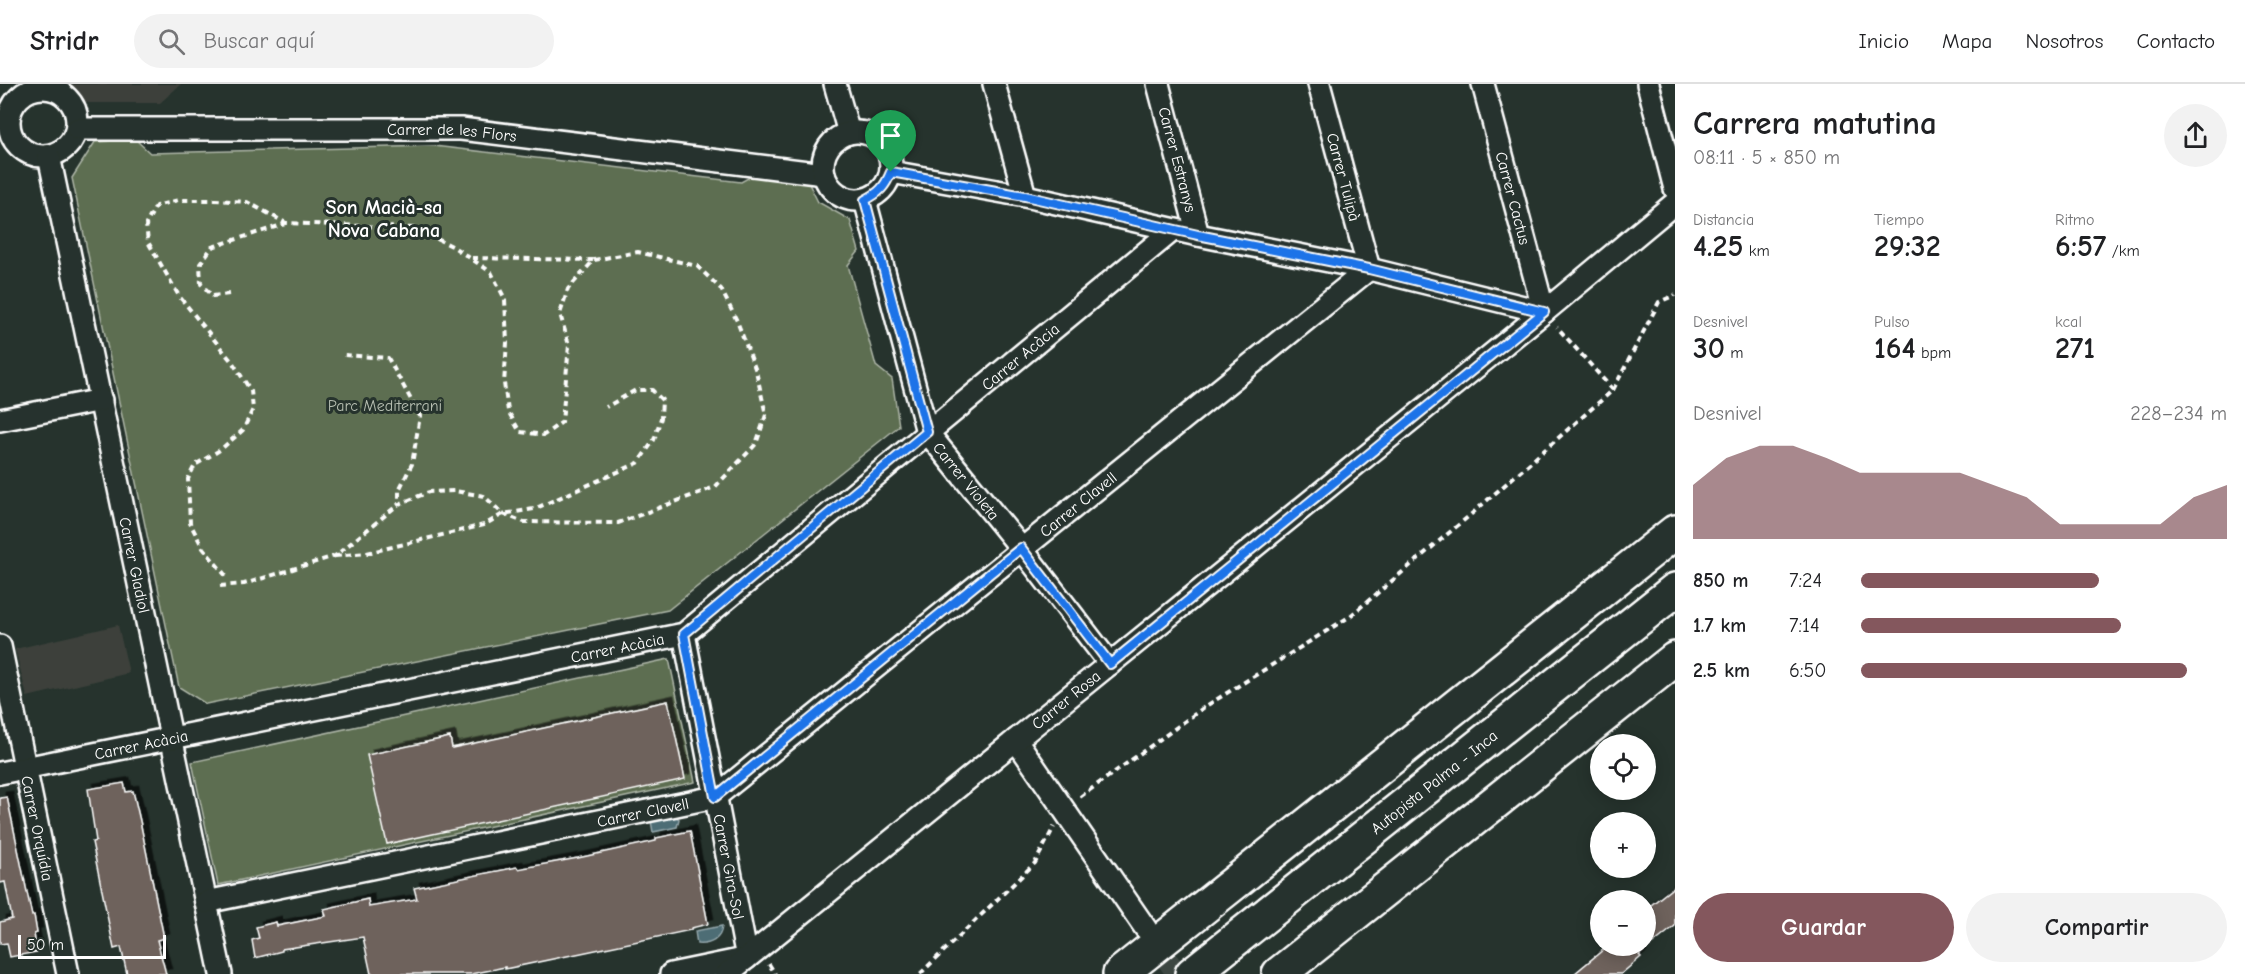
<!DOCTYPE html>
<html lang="es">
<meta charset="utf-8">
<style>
body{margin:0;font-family:"Comic Neue",sans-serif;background:#f2f2f2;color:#202124;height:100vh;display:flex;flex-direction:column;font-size:22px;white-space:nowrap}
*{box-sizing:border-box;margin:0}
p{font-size:20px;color:#757577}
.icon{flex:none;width:33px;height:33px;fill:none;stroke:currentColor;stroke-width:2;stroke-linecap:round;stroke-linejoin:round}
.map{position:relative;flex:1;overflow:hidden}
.drawer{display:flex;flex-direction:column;background:#fff;width:570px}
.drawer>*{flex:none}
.fabs{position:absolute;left:1590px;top:650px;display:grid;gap:12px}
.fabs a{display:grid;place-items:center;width:66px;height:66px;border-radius:50%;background:#fff;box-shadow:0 3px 15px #0003;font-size:30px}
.scale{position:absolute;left:18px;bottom:15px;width:148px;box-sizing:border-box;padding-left:6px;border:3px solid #fff;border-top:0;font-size:16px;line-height:21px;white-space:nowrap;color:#fff;-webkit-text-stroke:4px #26332d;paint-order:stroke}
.pin{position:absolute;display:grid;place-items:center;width:51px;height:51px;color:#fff;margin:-62px -26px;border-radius:50% 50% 50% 0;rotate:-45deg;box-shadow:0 0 6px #0007}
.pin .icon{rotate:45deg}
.round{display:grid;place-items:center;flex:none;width:63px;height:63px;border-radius:32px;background:#f2f2f2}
.headline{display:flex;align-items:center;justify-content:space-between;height:102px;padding:0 18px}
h1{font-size:33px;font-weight:700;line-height:45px}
.metrics{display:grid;grid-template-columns:repeat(3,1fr);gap:9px;height:102px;padding:6px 18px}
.metrics div{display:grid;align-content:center}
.metrics b{font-size:30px;font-weight:700}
.metrics small{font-size:16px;font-weight:400}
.metrics p{font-size:16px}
.chart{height:168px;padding:12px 18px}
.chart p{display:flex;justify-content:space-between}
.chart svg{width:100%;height:108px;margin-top:6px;fill:#84575d;opacity:.7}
.action{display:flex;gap:12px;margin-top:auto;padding:12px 18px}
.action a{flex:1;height:69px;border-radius:36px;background:#84575d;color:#fff;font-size:24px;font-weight:700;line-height:69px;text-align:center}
.action a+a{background:#f2f2f2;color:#202124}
ul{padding:0 18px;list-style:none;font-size:20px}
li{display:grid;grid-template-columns:96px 72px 1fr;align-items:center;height:45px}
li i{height:15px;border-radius:8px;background:#84575d}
header{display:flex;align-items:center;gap:36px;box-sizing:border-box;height:84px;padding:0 30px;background:#fff;border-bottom:2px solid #e0e0e0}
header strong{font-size:28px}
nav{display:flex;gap:33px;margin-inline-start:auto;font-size:21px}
.search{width:420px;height:54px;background:#f2f2f2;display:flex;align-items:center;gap:15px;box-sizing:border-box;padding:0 21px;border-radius:33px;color:#757577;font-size:22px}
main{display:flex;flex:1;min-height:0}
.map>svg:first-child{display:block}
.built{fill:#3c413b}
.green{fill:#5d6e51;stroke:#aeb6a8;stroke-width:1.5}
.water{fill:#4d6d74;stroke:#94a7ac;stroke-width:1.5}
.building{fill:#6e625c;stroke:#fff;stroke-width:1.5;filter:url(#shadow)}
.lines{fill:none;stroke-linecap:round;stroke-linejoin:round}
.street-tunnel{stroke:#3c4742;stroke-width:21;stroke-dasharray:21 10;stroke-linecap:butt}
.street-casing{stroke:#fff;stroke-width:26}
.highway-casing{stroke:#fff;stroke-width:38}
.path{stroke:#fff;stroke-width:4;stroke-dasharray:6 4.5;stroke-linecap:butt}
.street{stroke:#26332d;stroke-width:21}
.highway{stroke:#26332d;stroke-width:33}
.route-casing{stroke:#fff;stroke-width:12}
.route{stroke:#1a73e8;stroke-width:8}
.labels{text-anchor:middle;stroke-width:6;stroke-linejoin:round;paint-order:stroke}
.street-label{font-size:16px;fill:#fff;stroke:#26332d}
.park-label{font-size:16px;fill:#b6beb1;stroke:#26332d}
.quarter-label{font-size:20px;font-weight:bold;fill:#fff;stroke:#26332d}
</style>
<header>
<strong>Stridr</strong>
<div class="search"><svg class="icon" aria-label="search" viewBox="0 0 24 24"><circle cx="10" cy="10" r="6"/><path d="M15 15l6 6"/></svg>Buscar aquí</div>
<nav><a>Inicio</a><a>Mapa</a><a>Nosotros</a><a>Contacto</a></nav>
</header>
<main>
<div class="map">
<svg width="1675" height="890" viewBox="0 0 1675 890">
<defs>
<filter id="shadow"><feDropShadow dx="5.5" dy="-5.5" stdDeviation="0" flood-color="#0009"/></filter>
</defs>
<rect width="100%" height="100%" fill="#26332d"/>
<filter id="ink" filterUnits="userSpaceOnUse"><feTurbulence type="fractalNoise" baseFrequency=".0167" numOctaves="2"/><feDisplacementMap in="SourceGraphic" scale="12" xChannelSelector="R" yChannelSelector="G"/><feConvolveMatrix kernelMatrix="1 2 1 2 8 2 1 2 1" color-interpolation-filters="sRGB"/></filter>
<g filter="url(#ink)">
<g class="built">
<path d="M43 0H181L160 19H89L44 4Z"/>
<path d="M118 541 129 589 27 613 15 565Z"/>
</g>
<g class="green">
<path d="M136 56 150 69 434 62 741 98 759 88 808 98 818 118 850 136 859 167 848 181 876 282 892 295 899 342 668 526 206 620 179 603 72 94 95 58Z"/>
<path d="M669 575 695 698 218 801 192 678Z"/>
</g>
<g class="water">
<path d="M675 732 679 735 677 743 653 748 651 737Z"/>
<path d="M722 842C721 856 710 861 697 860L695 847Z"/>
</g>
<g class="building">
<path d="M668 617 685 695 387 760 367 671 450 653 452 664Z"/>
<path d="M124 699 126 708 133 707 140 737 164 854 157 856 166 890H127L121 863 114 865 92 758 96 757 88 705Z"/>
<path d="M7 713 32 832 34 831 37 849 34 850 37 868 10 873 7 859 0 860V838L12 835 5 798 0 799V714Z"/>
<path d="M690 747 708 840 691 844V846L505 885V883L471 890H371L363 853 282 865V867L255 874 252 856 259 854 256 843 276 838 277 842 326 832 324 825 368 815 369 823 417 815 414 804 517 783 518 785 578 774 656 757V754Z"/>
<path d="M1675 802V842L1639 871 1641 873 1621 890H1574L1609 861H1646V825Z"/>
</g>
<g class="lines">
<path class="street-tunnel" d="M1150 851 1177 890"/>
<defs>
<g id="street">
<path d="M835 0 849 49"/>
<path d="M994 0 1025 112"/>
<path id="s1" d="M1158 0 1198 151"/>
<path id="s2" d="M1483 0 1544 228"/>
<path d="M1648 0 1675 105"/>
<circle cx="43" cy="38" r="34"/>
<path id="s3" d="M77 45H461L824 90"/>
<circle cx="857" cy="82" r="34"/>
<path id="s4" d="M49 72 221 890"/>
<path d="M891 88 1025 112 1198 151 1369 185 1544 228"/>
<path id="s5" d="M865 116 927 348 1021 464 1110 580"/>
<path d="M0 336 101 316"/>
<path id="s6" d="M684 550 747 874"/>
<path id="s7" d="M0 562 68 890"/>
<path d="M1016 656 1146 845"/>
<path id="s8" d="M0 689 684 550 1173 146"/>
<path id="s9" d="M206 818 715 713 1369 185 1319 0"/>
<path d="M671 890 744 875"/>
<path id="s10" d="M727 890 1544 228 1675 119"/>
</g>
<g id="highway">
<path d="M1120 890 1675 448"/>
<path id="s11" d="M1192 890 1675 506"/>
<path d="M1279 890 1675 575"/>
</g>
</defs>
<use href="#street" class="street-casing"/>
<use href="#highway" class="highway-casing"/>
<g class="path">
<path d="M472 174 593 176"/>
<path d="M229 210 213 212 201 200 200 180 212 163 285 140"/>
<path d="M1613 306 1659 218 1675 211"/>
<path d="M335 472 367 469 484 441 503 430 534 425 638 379 654 356 661 334 662 316 652 306H636L606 323"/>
<path d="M226 492 203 464 190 439 188 395 195 381 220 366 243 346 253 325 251 307 233 279 179 212 148 158 146 140 156 122 178 116H215L247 118 286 139 413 144 452 162 491 188 505 215 507 259 504 299 508 327 520 348 544 351 562 338 569 261 560 230 568 205 594 176 638 168 697 182 721 205 737 237 756 287 766 331 756 360 715 403 618 439 524 438 503 430 484 412 455 407 429 408 399 420V406L412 380 420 332 388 274 343 271"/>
<path d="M220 502 244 500 335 472 399 420"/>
<path d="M1080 713 1206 622 1349 533 1475 427 1613 306 1557 243"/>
<path d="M769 880 775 890"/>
<path d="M920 890 1035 779 1054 743"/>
</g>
<use href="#street" class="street"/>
<use href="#highway" class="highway"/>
</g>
</g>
<g class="lines" filter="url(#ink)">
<defs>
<path id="route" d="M891 88 1025 112 1198 151 1369 185 1544 228 1110 580 1021 464 715 713 684 550 927 348 865 116C879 109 885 103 891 88Z"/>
</defs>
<use href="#route" class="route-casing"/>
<use href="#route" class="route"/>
</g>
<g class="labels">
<g class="street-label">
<text dy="6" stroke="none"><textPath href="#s3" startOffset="375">Carrer de les Flors</textPath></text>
<text dy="6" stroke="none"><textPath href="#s1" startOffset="78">Carrer Estranys</textPath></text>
<text transform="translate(1344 93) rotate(75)" y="6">Carrer Tulipà</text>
<text dy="6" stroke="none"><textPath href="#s2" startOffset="118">Carrer Cactus</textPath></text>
<text dy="6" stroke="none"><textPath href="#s8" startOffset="1134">Carrer Acàcia</textPath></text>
<text dy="6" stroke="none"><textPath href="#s5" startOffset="303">Carrer Violeta</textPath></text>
<text dy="6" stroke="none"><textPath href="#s9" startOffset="986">Carrer Clavell</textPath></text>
<text dy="6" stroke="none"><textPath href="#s4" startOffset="418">Carrer Gladiol</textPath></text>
<text dy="6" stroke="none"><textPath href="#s8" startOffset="630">Carrer Acàcia</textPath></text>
<text dy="6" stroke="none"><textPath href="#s10" startOffset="436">Carrer Rosa</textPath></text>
<text dy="6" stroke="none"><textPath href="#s8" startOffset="144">Carrer Acàcia</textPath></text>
<text dy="6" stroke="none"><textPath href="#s11" startOffset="309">Autopista Palma - Inca</textPath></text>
<text dy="6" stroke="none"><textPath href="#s9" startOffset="446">Carrer Clavell</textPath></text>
<text dy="6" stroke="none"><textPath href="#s7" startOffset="186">Carrer Orquídia</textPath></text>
<text dy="6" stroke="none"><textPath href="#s6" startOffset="237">Carrer Gira-Sol</textPath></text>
</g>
<g class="park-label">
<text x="385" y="327">Parc Mediterrani</text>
</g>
<g class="quarter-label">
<text x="384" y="130">Son Macià-sa<tspan x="384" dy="23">Nova Cabana</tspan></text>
</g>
</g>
</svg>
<div class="fabs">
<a><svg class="icon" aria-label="locate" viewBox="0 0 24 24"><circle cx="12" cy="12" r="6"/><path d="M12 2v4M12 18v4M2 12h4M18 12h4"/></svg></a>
<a>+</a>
<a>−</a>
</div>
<div class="scale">50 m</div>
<div class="pin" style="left:891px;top:88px;background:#1e9e55"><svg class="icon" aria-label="arrive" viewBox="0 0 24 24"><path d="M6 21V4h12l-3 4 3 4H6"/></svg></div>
</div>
<section class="drawer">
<div class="headline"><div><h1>Carrera matutina</h1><p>08:11 · 5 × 850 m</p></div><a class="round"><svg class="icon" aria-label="share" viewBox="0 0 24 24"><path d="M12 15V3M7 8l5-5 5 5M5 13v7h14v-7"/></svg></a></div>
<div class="metrics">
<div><p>Distancia</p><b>4.25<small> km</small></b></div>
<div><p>Tiempo</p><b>29:32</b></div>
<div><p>Ritmo</p><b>6:57<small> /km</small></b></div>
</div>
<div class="metrics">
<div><p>Desnivel</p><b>30<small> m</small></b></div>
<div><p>Pulso</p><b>164<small> bpm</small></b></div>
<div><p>kcal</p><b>271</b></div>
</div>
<div class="chart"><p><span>Desnivel</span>228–234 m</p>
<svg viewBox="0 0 160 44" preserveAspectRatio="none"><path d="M0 44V22L10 11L20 6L30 6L40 11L50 17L60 17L70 17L80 17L90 22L100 27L110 38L120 38L130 38L140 38L150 27L160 22V44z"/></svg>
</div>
<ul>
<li><b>850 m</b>7:24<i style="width:65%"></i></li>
<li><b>1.7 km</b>7:14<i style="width:71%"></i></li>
<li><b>2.5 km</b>6:50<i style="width:89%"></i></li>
</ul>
<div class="action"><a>Guardar</a><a>Compartir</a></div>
</section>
</main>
